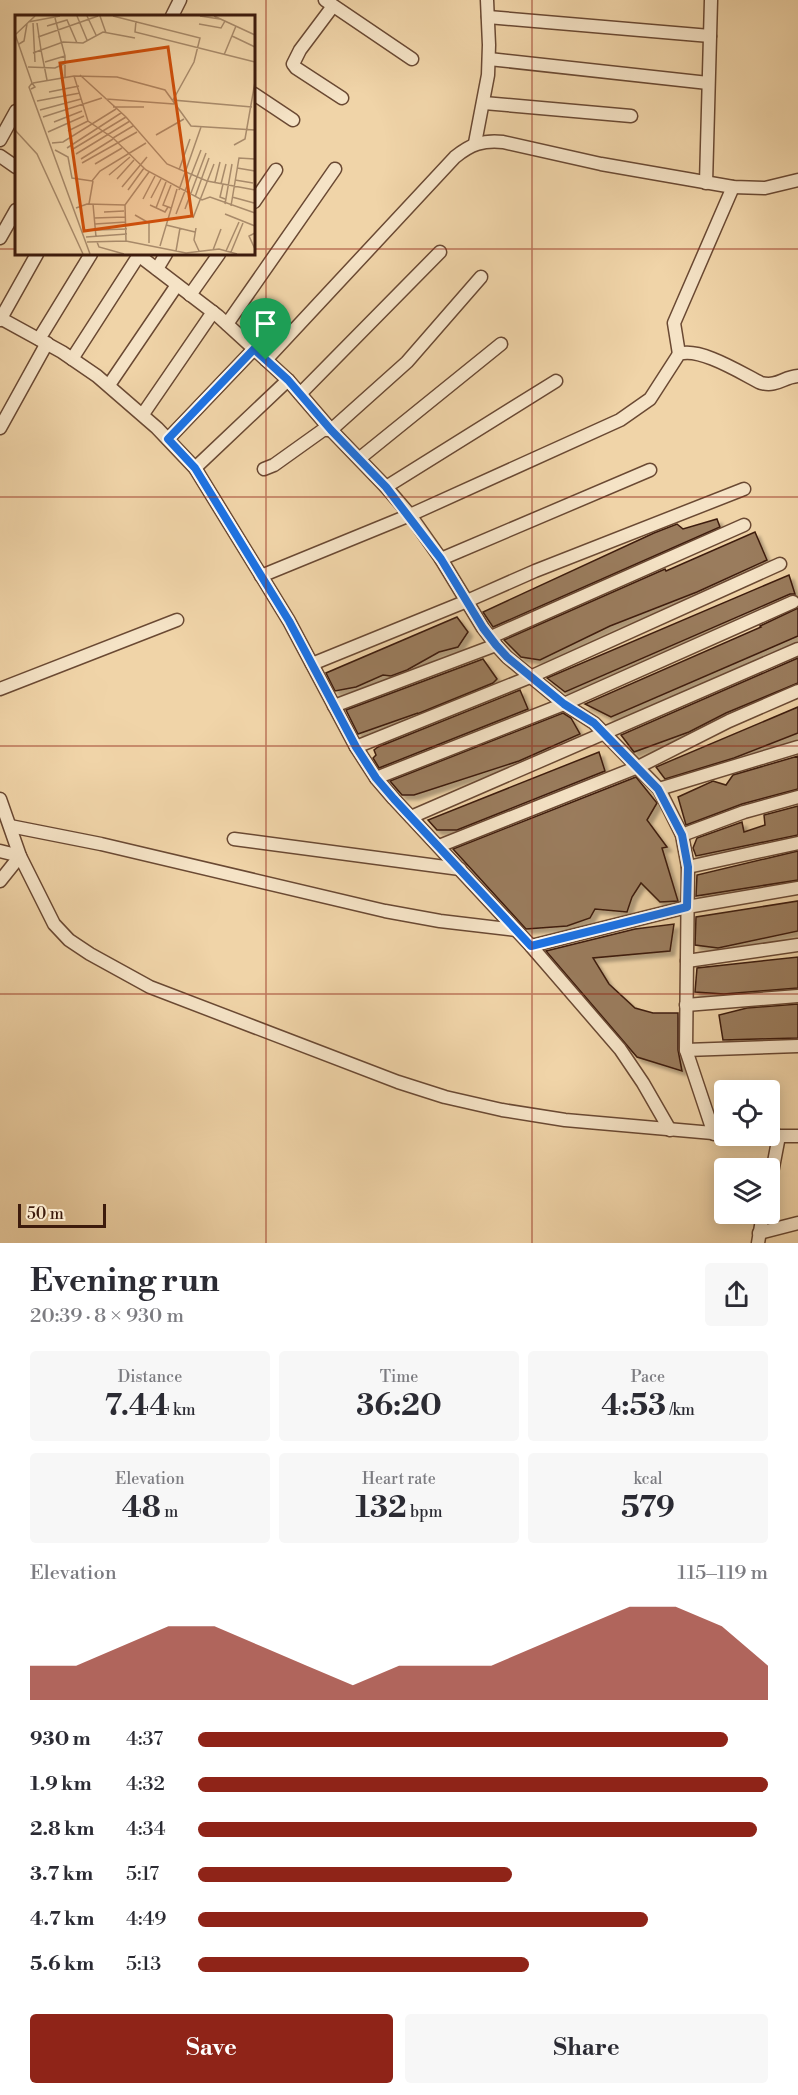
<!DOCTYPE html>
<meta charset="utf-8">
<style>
body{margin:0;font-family:"Libre Bodoni",serif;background:#f7f7f7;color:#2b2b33;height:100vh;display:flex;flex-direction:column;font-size:22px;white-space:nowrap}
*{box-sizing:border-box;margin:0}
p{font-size:20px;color:#7c7c81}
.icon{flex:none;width:33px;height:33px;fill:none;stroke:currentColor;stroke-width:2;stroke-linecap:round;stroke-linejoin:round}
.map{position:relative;height:1243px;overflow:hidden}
.details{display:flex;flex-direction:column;background:#fff;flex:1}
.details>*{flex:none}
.buttons{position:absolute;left:714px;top:1080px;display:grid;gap:12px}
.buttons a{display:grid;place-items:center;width:66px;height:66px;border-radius:6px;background:#fff;box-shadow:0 3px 15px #0003;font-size:30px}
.scale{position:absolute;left:18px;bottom:15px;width:88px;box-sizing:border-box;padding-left:6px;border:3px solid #3d1b0c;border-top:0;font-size:16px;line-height:21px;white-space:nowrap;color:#3d1b0c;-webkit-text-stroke:4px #f5e3c6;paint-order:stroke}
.pin{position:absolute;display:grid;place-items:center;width:51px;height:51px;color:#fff;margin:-62px -26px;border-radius:50% 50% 50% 0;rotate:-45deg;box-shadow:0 0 6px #0007}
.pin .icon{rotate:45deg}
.round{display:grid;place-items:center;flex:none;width:63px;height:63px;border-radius:6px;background:#f7f7f7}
.overview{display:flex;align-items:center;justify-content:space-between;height:102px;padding:0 30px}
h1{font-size:33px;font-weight:700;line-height:45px}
.figures{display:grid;grid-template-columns:repeat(3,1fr);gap:9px;height:102px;padding:6px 30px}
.figures div{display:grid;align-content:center;border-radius:6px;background:#f7f7f7;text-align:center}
.figures b{font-size:30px;font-weight:700}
.figures small{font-size:16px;font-weight:400}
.figures p{font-size:16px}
.chart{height:168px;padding:12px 30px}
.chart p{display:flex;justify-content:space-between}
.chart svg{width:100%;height:108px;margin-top:6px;fill:#8f2418;opacity:.7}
.action{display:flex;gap:12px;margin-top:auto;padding:12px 30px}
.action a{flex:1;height:69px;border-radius:6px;background:#8f2418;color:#fff;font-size:24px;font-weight:700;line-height:69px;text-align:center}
.action a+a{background:#f7f7f7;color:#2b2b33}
ul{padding:0 30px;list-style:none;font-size:20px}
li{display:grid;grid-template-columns:96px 72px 1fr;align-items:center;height:45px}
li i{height:15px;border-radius:8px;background:#8f2418}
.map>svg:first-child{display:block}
.building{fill:#9a7b5d;stroke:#3d1b0c;stroke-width:1.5;filter:url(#shadow)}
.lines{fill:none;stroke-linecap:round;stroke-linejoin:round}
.minor-casing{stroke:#6a4933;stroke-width:15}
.minor{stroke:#f5e3c6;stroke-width:12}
.route-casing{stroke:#fff;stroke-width:12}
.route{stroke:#1a73e8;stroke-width:8}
.grid{fill:none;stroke:#8f2418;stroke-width:1.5;stroke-opacity:0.55}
.inset-road{fill:none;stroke:#a88a6a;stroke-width:1.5}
.view{fill:#ce500c;fill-opacity:0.15;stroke:#ce500c;stroke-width:3}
.inset-edge{fill:none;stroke:#3d1b0c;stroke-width:3}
</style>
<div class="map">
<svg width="798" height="1243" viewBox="0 0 798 1243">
<defs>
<filter id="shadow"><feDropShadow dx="4.5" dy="4.5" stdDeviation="1.5" flood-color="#0004"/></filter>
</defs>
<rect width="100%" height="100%" fill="#f0d4a8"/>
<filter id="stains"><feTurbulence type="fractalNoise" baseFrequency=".00333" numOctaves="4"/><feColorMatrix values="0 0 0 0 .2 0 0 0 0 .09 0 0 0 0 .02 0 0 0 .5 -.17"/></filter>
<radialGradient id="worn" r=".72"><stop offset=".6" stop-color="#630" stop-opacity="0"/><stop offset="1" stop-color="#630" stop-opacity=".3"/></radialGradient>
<g class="building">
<path d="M717 519 720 527 493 627 483 612 654 533 677 524 683 529Z"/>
<path d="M755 532 767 560 697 592 610 626 540 660 521 657 504 640 665 569 666 571Z"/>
<path d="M789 575 795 594H790L565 692 547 678Z"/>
<path d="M798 608V636L611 717 585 704 761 627 760 626Z"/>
<path d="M457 617 468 632 458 647 439 652 407 670 391 676 383 675 356 687 335 691 326 673Z"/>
<path d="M798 658V683L726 713 689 732 634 752 621 735Z"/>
<path d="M483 659 497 679 493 683 417 714 418 713 358 734 346 710Z"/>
<path d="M520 690 528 709 379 768 373 758 376 755 374 750 378 747Z"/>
<path d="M798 707V733L734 758 665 779 656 767Z"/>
<path d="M563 713 571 718 580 734 519 761 414 795H402L390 781Z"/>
<path d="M599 752 605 771 457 830H437L428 820Z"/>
<path d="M798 756V789L742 804 686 825 678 797 713 781 726 785 733 775Z"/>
<path d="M636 777 657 803 647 820 667 847 662 848 678 901 660 902 641 883 632 897 627 912 595 909 590 918 567 926 526 929 453 849Z"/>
<path d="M798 806V835L696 856 693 848 697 838 742 822 744 832 765 825 764 815Z"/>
<path d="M798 851V880L696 896 697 875Z"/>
<path d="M798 901V931L718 948 695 945 696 917Z"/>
<path d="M674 924 670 951 593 958 609 984 635 1008 653 1013H678V1050L682 1071 637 1057 546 951 635 929Z"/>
<path d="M798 957V988L724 994 695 992 697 968Z"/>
<path d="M798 1004V1038L723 1040 719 1015 747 1008Z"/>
</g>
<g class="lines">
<defs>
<g id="minor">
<path d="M325 0 412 59"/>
<path d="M333 6 300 50 293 64 296 68 342 98"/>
<path d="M172 16 180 0"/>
<path d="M488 17 710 36"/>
<path d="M489 59 708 83"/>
<path d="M254 94 293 120"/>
<path d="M484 103 631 116"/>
<path d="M0 140 16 111"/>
<path d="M475 143 488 75 489 45 487 0"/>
<path d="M0 156 16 167"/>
<path d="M706 183 711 0"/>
<path d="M254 202 276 170"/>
<path d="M0 238 16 210"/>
<path d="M137 254 218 316 288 380 331 430 386 487 410 515 441 559 483 628 496 645 507 657 564 704 594 723 659 789 682 835 688 867 686 1050 714 1134"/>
<path d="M157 269 166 254"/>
<path d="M190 295 219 254"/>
<path d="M0 318 62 352 97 376 157 428 195 468 289 621 356 747 376 778 394 799 531 946 620 1049 643 1083 670 1130"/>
<path d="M0 320 37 254"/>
<path d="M227 324 335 169"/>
<path d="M39 339 91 254"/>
<path d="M679 354 674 323 733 187"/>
<path d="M72 359 139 255"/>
<path d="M266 360 455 157C471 144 483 140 503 142L601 164 733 187 765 188 798 180"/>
<path d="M109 385 177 285"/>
<path d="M300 394 440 252"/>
<path d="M143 414 213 312"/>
<path d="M0 428 47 343"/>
<path d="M168 439 254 349"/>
<path d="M360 458 501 344"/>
<path d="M195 468 288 380"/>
<path d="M264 469 274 465 323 430H331L407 362 481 277"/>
<path d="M386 487 556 381"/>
<path d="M441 559 650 470"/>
<path d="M261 576 410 515 620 420 650 399 679 354C700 347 741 373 761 383 778 387 783 377 798 376"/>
<path d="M491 637 744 525"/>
<path d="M312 664 467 601 535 571 744 489"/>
<path d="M0 689 177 620"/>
<path d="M334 706 496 645"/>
<path d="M356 747 530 677 780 564"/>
<path d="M376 778 564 704 793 602"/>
<path d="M659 789 798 747"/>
<path d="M0 799 20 856 54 924 69 940 90 954 150 987 398 1082 445 1097 502 1110 565 1120 724 1134"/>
<path d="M411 817 798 649"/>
<path d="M10 826 101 844 385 911 440 921 516 930"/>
<path d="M682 835 744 812 798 797"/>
<path d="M234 839 460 869"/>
<path d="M439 846 638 767 729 721 798 691"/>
<path d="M0 851 20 856 0 881"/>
<path d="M688 867 798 843"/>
<path d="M531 946 687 907 798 888"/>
<path d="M687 961 798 945"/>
<path d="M686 1005 798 996"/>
<path d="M686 1050 798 1046"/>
<path d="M748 1136H798"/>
<path d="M770 1183 779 1136"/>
<path d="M759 1233 798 1223"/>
<path d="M758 1243 763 1214"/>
</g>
</defs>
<use href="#minor" class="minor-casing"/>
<use href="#minor" class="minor"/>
</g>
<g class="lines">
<defs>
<path id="route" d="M254 349 288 380 331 430 386 487 441 559 483 628 496 645 507 657 564 704 594 723 658 789 682 835 688 867 687 907 531 946 394 799 376 778 356 747 289 621 195 468 168 439Z"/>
</defs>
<use href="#route" class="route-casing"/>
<use href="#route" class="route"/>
</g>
<path class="grid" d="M266 0V1243M532 0V1243M0 249H16M254 249H798M0 497H798M0 746H798M0 994H798"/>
<g transform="translate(15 15)">
<rect width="240" height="240" fill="#f0d4a8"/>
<path class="inset-road" d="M62 1 72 25M72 1 81 20M85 1 91 18M98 1 185 23 179 47 158 85 237 92M185 1 205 4M199 1 240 20M121 6 120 17 240 47M13 7 45 1M18 8 20 47M184 9 206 13 210 6M32 11 52 5 62 28M0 19 17 68M0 20 20 1M217 21 240 32M23 22 83 1M4 29 9 26 12 9M18 38 26 35 22 8M209 40 221 11M30 47 50 41 40 3M13 52 40 53 51 48M65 60 111 102 152 149 192 166 240 175M59 61 73 106 98 123 131 155 187 185 195 182 240 198M50 62V41M32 65 26 35 48 27 68 28 88 17 120 23M18 68 59 61 102 62 150 75 176 111 240 115M16 74 20 72 17 68 14 72 75 239M34 77 64 71M91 84 159 89M22 86 65 78M98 92H129M25 95 66 84M28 102 87 83M39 107 67 96M0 115 22 139 68 239M53 116 73 106M33 117 69 101M141 120 169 104M98 123 118 111M37 128 48 127 101 94M219 130 230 124 240 67M52 133 106 98M58 134 111 102M40 135 53 142 57 163 77 166 85 156 131 128M61 139 115 106M66 144 98 124M67 148 122 117M80 149 107 133M222 153 240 156M164 155 175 124M94 160 115 142M102 164 119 145M220 165 238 168M200 167 205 147M206 169 211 149M208 169 205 182 210 184M107 172 132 142M113 175 129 153M164 175 186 112M180 182 194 143M217 182 239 188M136 183 146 164M128 184 140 161M74 189 78 166M78 189 81 222M210 189 217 149M110 190 111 226M135 190 150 197 153 192M216 191 224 143 240 144M61 193 72 189 110 190 134 157M141 193 151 167M156 193 148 190 156 170M170 194 191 138M89 197 109 196M161 199 186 135M210 199 240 211M120 200 134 208V228M79 203 110 202M178 203 199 149M80 209 111 207M151 210 180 217M181 213 179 225 184 236M81 215 112 214M240 218 234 221 240 234M71 222 112 219M72 227 111 226 171 238 204 234 222 239M82 227 84 232 109 239M145 231 162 174M198 235 206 214M161 236 165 213M211 236 224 207M216 237 228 208"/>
<path class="view" d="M153 32 177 201 69 216 45 48Z"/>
<rect width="240" height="240" class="inset-edge"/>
</g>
<rect width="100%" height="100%" filter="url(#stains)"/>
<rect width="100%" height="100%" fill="url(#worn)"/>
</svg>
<div class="buttons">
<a><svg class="icon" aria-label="locate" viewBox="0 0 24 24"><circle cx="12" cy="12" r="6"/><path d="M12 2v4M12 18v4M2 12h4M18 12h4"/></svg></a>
<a><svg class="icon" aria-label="layers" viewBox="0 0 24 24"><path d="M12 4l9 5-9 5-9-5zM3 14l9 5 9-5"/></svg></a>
</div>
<div class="scale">50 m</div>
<div class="pin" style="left:266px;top:360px;background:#1e9e55"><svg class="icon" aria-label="arrive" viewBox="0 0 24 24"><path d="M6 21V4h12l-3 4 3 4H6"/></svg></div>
</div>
<section class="details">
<div class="overview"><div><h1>Evening run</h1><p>20:39 · 8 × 930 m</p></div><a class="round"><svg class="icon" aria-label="share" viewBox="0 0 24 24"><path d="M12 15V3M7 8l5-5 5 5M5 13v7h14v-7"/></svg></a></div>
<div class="figures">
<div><p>Distance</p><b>7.44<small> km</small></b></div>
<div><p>Time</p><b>36:20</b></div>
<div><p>Pace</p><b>4:53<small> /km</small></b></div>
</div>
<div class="figures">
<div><p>Elevation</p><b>48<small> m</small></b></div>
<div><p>Heart rate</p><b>132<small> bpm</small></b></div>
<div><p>kcal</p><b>579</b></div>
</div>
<div class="chart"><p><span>Elevation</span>115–119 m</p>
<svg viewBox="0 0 160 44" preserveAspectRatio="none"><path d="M0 44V30L10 30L20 22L30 14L40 14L50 22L60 30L70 38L80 30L90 30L100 30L110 22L120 14L130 6L140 6L150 14L160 30V44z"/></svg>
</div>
<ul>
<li><b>930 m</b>4:37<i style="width:93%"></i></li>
<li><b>1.9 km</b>4:32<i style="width:100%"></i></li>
<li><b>2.8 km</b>4:34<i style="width:98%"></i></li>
<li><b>3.7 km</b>5:17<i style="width:55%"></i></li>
<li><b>4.7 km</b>4:49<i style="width:79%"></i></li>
<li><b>5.6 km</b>5:13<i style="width:58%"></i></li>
</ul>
<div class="action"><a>Save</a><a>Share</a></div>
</section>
